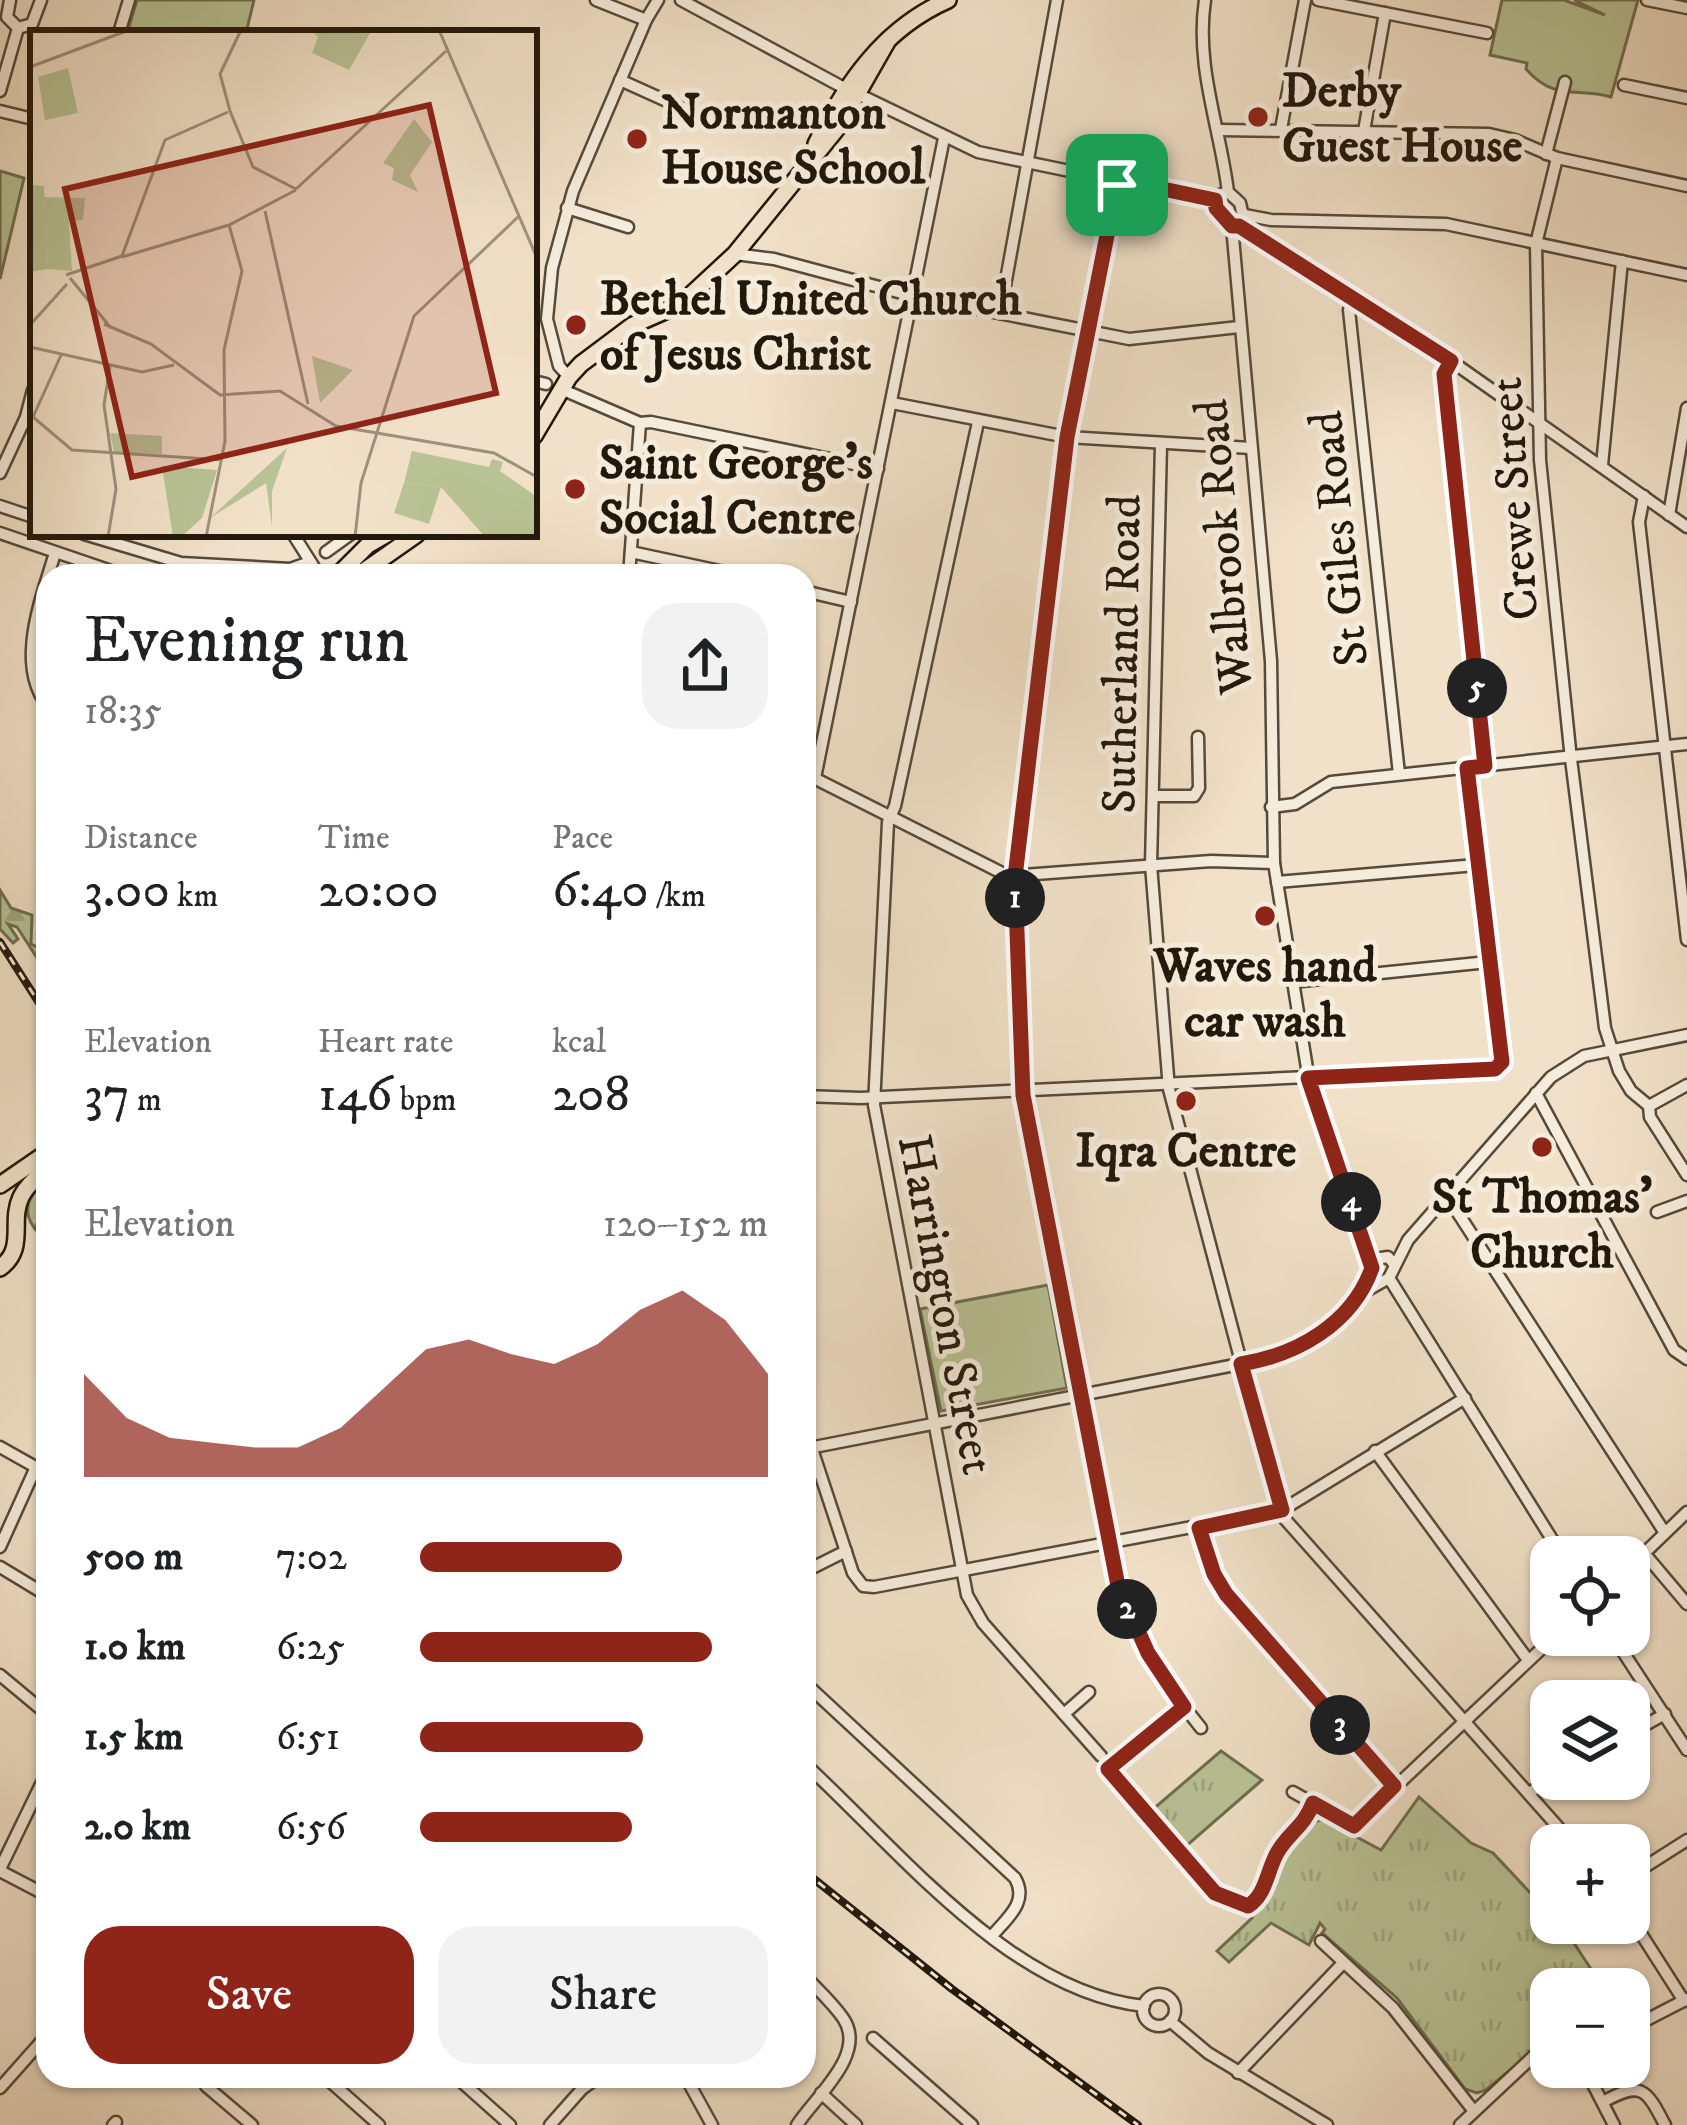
<!DOCTYPE html>
<meta charset="utf-8">
<style>
body{margin:0;font-family:"IM FELL DW Pica",serif;background:#f2f2f2;color:#202124;height:100vh;display:flex;flex-direction:column;font-size:45px;white-space:nowrap}
*{box-sizing:border-box;margin:0}
p{font-size:39px;color:#757577}
.icon{flex:none;width:66px;height:66px;fill:none;stroke:currentColor;stroke-width:2;stroke-linecap:round;stroke-linejoin:round}
.map{position:relative;flex:1;overflow:hidden}
.side{position:absolute;left:36px;top:564px;width:780px;height:1524px;display:flex;flex-direction:column;background:#fff;border-radius:36px;box-shadow:0 3px 9px #0004}
.side>*{flex:none}
.controls{position:absolute;left:1530px;top:1536px;display:grid;gap:24px}
.controls a{display:grid;place-items:center;width:120px;height:120px;border-radius:24px;background:#fff;box-shadow:0 3px 9px #0004;font-size:60px}
.pin{position:absolute;display:grid;place-items:center;width:102px;height:102px;color:#fff;margin:-51px;border-radius:24px;box-shadow:0 6px 18px #0006}
.km{position:absolute;width:60px;height:60px;margin:-30px;border-radius:50%;background:#222;color:#fff;font-size:33px;line-height:60px;text-align:center}
.round{display:grid;place-items:center;flex:none;width:126px;height:126px;border-radius:36px;background:#f2f2f2}
.overview{display:flex;align-items:center;justify-content:space-between;height:204px;padding:0 48px}
h1{font-size:66px;font-weight:600;line-height:90px}
.stats{display:grid;grid-template-columns:repeat(3,1fr);gap:18px;height:204px;padding:12px 48px}
.stats div{display:grid;align-content:center}
.stats b{font-size:51px;font-weight:600}
.stats small{font-size:33px;font-weight:400}
.stats p{font-size:33px}
.chart{height:336px;padding:24px 48px}
.chart p{display:flex;justify-content:space-between}
.chart svg{width:100%;height:216px;margin-top:12px;fill:#8f2418;opacity:.7}
.primary-button{display:flex;gap:24px;margin-top:auto;padding:24px 48px}
.primary-button a{flex:1;height:138px;border-radius:36px;background:#8f2418;color:#fff;font-size:48px;font-weight:600;line-height:138px;text-align:center}
.primary-button a+a{background:#f2f2f2;color:#202124}
ul{padding:0 48px;list-style:none;font-size:39px}
li{display:grid;grid-template-columns:192px 144px 1fr;align-items:center;height:90px}
li i{height:30px;border-radius:15px;background:#8f2418}
.map>svg:first-child{display:block}
.green{fill:#b9c396;stroke:#6e6e50;stroke-width:3}
.forest{fill:url(#forest-firs);stroke:#6e6e50;stroke-width:3}
.park{fill:url(#park-tufts);stroke:#6e6e50;stroke-width:3}
.lines{fill:none;stroke-linecap:round;stroke-linejoin:round}
.minor-casing{stroke:#564a3a;stroke-width:15}
.highway-casing{stroke:#22180b;stroke-width:20}
.minor{stroke:#f6ecdb;stroke-width:10}
.highway{stroke:#f1e1c8;stroke-width:15}
.rail-casing{stroke:#22180b;stroke-width:8}
.rail{stroke:#f6ecdb;stroke-width:3;stroke-dasharray:9;stroke-linecap:butt}
.route-casing{stroke:#fff;stroke-width:24}
.route{stroke:#8f2418;stroke-width:15}
.poi-dot{fill:#8f2418;stroke:#f6ecdb;stroke-width:4.5}
.labels{text-anchor:middle;stroke-width:10;stroke-linejoin:round;paint-order:stroke}
.poi-label{font-size:48px;font-weight:bold;fill:#22180b;stroke:#f6ecdb;text-anchor:start}
.street-label{font-size:48px;fill:#22180b;stroke:#f6ecdb}
.inset-road{fill:none;stroke:#9e917c;stroke-width:3}
.view{fill:#8f2418;fill-opacity:0.15;stroke:#8f2418;stroke-width:6}
.inset-edge{fill:none;stroke:#22180b;stroke-width:6}
</style>
<div class="map">
<svg width="1687" height="2125" viewBox="0 0 1687 2125">
<defs>
<pattern id="forest-firs" width="22" height="20" patternUnits="userSpaceOnUse" patternTransform="scale(3)"><rect width="22" height="20" fill="#b9c396"/><path d="M5 1l3.5 6h-7zM16 11l3.5 6h-7z" fill="#9fa780"/></pattern>
<pattern id="park-tufts" width="24" height="20" patternUnits="userSpaceOnUse" patternTransform="scale(3)"><rect width="24" height="20" fill="#b9c396"/><path d="M3 7l-1-3M5 7V3M7 7l1-3M15 17l-1-3M17 17v-4M19 17l1-3" fill="none" stroke="#9fa780"/></pattern>
</defs>
<rect width="100%" height="100%" fill="#f1e1c8"/>
<filter id="stains"><feTurbulence type="fractalNoise" baseFrequency=".00167" numOctaves="4"/><feColorMatrix values="0 0 0 0 .2 0 0 0 0 .09 0 0 0 0 .02 0 0 0 .5 -.17"/></filter>
<radialGradient id="worn" r=".72"><stop offset=".6" stop-color="#630" stop-opacity="0"/><stop offset="1" stop-color="#630" stop-opacity=".3"/></radialGradient>
<g class="green">
<path d="M137 0H254L246 33H127Z"/>
<path d="M1502 0H1564L1605 15 1574 0H1638L1611 97C1576 87 1555 102 1526 69L1527 63 1490 55Z"/>
<path d="M0 171 24 178 0 279Z"/>
<path d="M48 1177V1195L35 1229C19 1209 32 1191 48 1177Z"/>
<path d="M1048 1285 1067 1388 941 1411 920 1309Z"/>
</g>
<path class="forest" d="M0 890 11 908 32 915 31 944C47 951 48 958 48 975L17 927 8 924 18 939 13 943 0 929Z"/>
<g class="park">
<path d="M1221 1751 1262 1780 1184 1848 1151 1811Z"/>
<path d="M1419 1797 1471 1843 1493 1853 1551 1915V1923H1558L1566 1931 1604 1989H1551V2036L1486 2090 1477 2093 1465 2089 1397 1998 1322 1933 1325 1929 1320 1923 1309 1945 1271 1923 1229 1962 1217 1951 1252 1918 1284 1853 1314 1822 1323 1819 1381 1850Z"/>
</g>
<g class="lines">
<defs>
<g id="minor">
<path d="M596 0 646 20"/>
<path d="M681 0 846 89"/>
<path d="M1205 0C1195 66 1220 127 1228 192L1240 203 1244 221"/>
<path d="M1318 0 1487 33"/>
<path d="M1647 0 1687 8"/>
<path d="M18 28 32 24 41 0"/>
<path d="M119 33 129 0"/>
<path d="M620 80 682 108"/>
<path d="M1624 85 1687 98"/>
<path d="M0 91 18 28 7 17 10 0"/>
<path d="M860 95 978 152 1108 179 1117 185 1130 182 1215 200"/>
<path d="M0 111 33 119"/>
<path d="M1281 129 1305 0"/>
<path d="M1219 130 1489 134 1515 140 1557 158 1687 186"/>
<path d="M1364 131 1385 13"/>
<path d="M1546 154 1565 82"/>
<path d="M1557 158 1536 244 1540 460 1571 759 1605 1028 1619 1071 1631 1091 1649 1106 1650 1117 1687 1175"/>
<path d="M1117 185 1067 437 1015 877 1023 1095 1118 1587C1139 1639 1165 1684 1201 1728"/>
<path d="M1228 192 1219 195 1215 204 1232 226H1239L1451 361 1687 527"/>
<path d="M567 208 628 227"/>
<path d="M1245 215 1271 220 1446 224 1687 275"/>
<path d="M1232 226 1271 661 1274 863 1310 1087 1372 1265"/>
<path d="M735 254 774 259 913 296 1129 339 1239 327"/>
<path d="M1354 298 1349 310 1399 774"/>
<path d="M1000 313 1057 0"/>
<path d="M1451 361 1444 374 1485 766"/>
<path d="M569 377 559 366 547 319 552 268 573 191 646 20 658 0"/>
<path d="M534 381 546 384"/>
<path d="M561 389 640 423 651 422 878 469"/>
<path d="M892 403 1067 437 1251 448"/>
<path d="M978 422 895 806 888 822 874 1105 967 1595 983 1623 1101 1756"/>
<path d="M1161 444 1151 865 1169 1089 1278 1502 1284 1518 1574 1845"/>
<path d="M1602 465 1622 261"/>
<path d="M0 473 26 417 33 390"/>
<path d="M1644 496 1639 522 1687 940"/>
<path d="M0 506 33 517"/>
<path d="M1669 515 1687 408"/>
<path d="M0 533 126 576"/>
<path d="M84 534 181 563 290 569 310 562"/>
<path d="M293 534 317 572"/>
<path d="M326 552 351 534"/>
<path d="M631 552 743 576"/>
<path d="M629 576 640 423"/>
<path d="M804 591 851 602"/>
<path d="M48 706C14 665 42 597 55 553"/>
<path d="M804 773 1008 876 1211 861 1274 863"/>
<path d="M815 778 944 138"/>
<path d="M1154 796H1194L1199 788 1198 737"/>
<path d="M1271 807 1295 804 1331 782 1687 744"/>
<path d="M1277 882 1476 865"/>
<path d="M1292 982 1488 962"/>
<path d="M1536 1093 1674 1350 1687 1359"/>
<path d="M804 1096 861 1098 1498 1068 1502 1062 1467 768"/>
<path d="M1649 1106 1687 1085"/>
<path d="M1447 1196 1665 1533"/>
<path d="M1657 1212 1687 1201"/>
<path d="M1389 1278 1408 1240 1551 1077 1584 1056 1687 1035"/>
<path d="M1389 1278 1563 1557"/>
<path d="M1363 1288 1375 1259 1388 1257 1395 1265"/>
<path d="M0 1447 48 1474"/>
<path d="M804 1449 1281 1356 1324 1333 1359 1295 1389 1278"/>
<path d="M812 1449 853 1573 863 1586 874 1587 1282 1510 1465 1398"/>
<path d="M1375 1451 1528 1660"/>
<path d="M1199 1528 1214 1574 1226 1595 1394 1786"/>
<path d="M0 1547 36 1467"/>
<path d="M1644 1553 1687 1604"/>
<path d="M0 1567 48 1596"/>
<path d="M1629 1568 1687 1512"/>
<path d="M804 1572 846 1551"/>
<path d="M1612 1635 1687 1750"/>
<path d="M0 1675 48 1715"/>
<path d="M804 1682 1015 1878C1029 1902 1007 1918 992 1936"/>
<path d="M1184 1707 1108 1769 1215 1893 1243 1905 1255 1903 1278 1851 1303 1825 1313 1803"/>
<path d="M1064 1714 1089 1692"/>
<path d="M1629 1734 1665 1714"/>
<path d="M804 1763C898 1849 1010 1992 1144 2006"/>
<path d="M1293 1792 1354 1826 1556 1635"/>
<path d="M1530 1792 1553 1779"/>
<path d="M0 1869 48 1770"/>
<path d="M0 1871 48 1896"/>
<path d="M1629 1877 1687 1840"/>
<path d="M1629 1915 1684 2001"/>
<path d="M1321 1941 1393 2008 1473 2110"/>
<circle cx="1159" cy="2010" r="16"/>
<path d="M1170 2021 1208 2053 1327 2125"/>
<path d="M1629 2029 1687 1999"/>
<path d="M873 2038 972 2125"/>
<path d="M1584 2067 1614 2125"/>
<path d="M1238 2073 1343 1963"/>
<path d="M324 2076 379 2125"/>
<path d="M455 2076 510 2125"/>
<path d="M685 2076 712 2125"/>
<path d="M206 2086 252 2125"/>
<path d="M0 2088 48 2034"/>
<path d="M821 2093 856 2125"/>
<path d="M1603 2102C1641 2081 1646 2088 1665 2125"/>
<path d="M113 2125 116 2122"/>
<path d="M550 2125 582 2089 600 2076"/>
<path d="M797 2125C815 2097 868 2054 843 2018 832 2002 817 1989 804 1975"/>
<path d="M1460 2125 1538 2052 1551 2047"/>
</g>
<g id="highway">
<path d="M816 144C846 83 884 28 948 0"/>
<path d="M534 436 569 377 581 364 633 325 681 304 735 254 839 126 888 40"/>
<path d="M337 576 368 545 387 534"/>
<path d="M357 576 417 534"/>
<path d="M0 1185 48 1152"/>
<path d="M0 1268C27 1248 9 1222 21 1197 27 1185 38 1176 48 1168"/>
</g>
</defs>
<use href="#minor" class="minor-casing"/>
<use href="#highway" class="highway-casing"/>
<use href="#minor" class="minor"/>
<use href="#highway" class="highway"/>
<defs>
<g id="rail">
<path d="M0 942 48 1017"/>
<path d="M804 1871 952 1989 1138 2125"/>
</g>
</defs>
<use href="#rail" class="rail-casing"/>
<use href="#rail" class="rail"/>
</g>
<g class="lines">
<defs>
<path id="route" d="M1130 182 1215 200 1216 208 1232 226H1239L1451 361 1444 374 1485 766 1467 768 1502 1062 1495 1069 1308 1078 1372 1268C1352 1324 1297 1355 1241 1364L1282 1510 1199 1528 1214 1574 1226 1594 1394 1786 1354 1826 1313 1803C1304 1827 1288 1833 1277 1853 1267 1871 1266 1895 1248 1906L1215 1893 1108 1769 1184 1707 1148 1653 1118 1586 1023 1095 1015 877 1067 437 1117 185Z"/>
</defs>
<use href="#route" class="route-casing"/>
<use href="#route" class="route"/>
</g>
<g class="poi-dot">
<circle cx="1258" cy="117" r="12"/>
<circle cx="637" cy="139" r="12"/>
<circle cx="576" cy="325" r="12"/>
<circle cx="575" cy="489" r="12"/>
<circle cx="1265" cy="916" r="12"/>
<circle cx="1186" cy="1101" r="12"/>
<circle cx="1542" cy="1147" r="12"/>
</g>
<g class="labels">
<g class="poi-label">
<text x="1282" y="106">Derby<tspan x="1282" dy="55">Guest House</tspan></text>
<text x="661" y="128">Normanton<tspan x="661" dy="55">House School</tspan></text>
<text x="600" y="314">Bethel United Church<tspan x="600" dy="55">of Jesus Christ</tspan></text>
<text x="599" y="478">Saint George's<tspan x="599" dy="55">Social Centre</tspan></text>
<text x="1265" y="981" text-anchor="middle">Waves hand<tspan x="1265" dy="55">car wash</tspan></text>
<text x="1186" y="1166" text-anchor="middle">Iqra Centre</text>
<text x="1542" y="1212" text-anchor="middle">St Thomas'<tspan x="1542" dy="55">Church</tspan></text>
</g>
<g class="street-label">
<text transform="translate(1512 499) rotate(-94)" y="17">Crewe Street</text>
<text transform="translate(1337 539) rotate(-96)" y="17">St Giles Road</text>
<text transform="translate(1222 547) rotate(-95)" y="17">Walbrook Road</text>
<text transform="translate(1120 654) rotate(-89)" y="17">Sutherland Road</text>
<text transform="translate(948 1304) rotate(79)" y="17">Harrington Street</text>
</g>
</g>
<g transform="translate(30 30)">
<rect width="507" height="507" fill="#f1e1c8"/>
<path d="M38 38 48 83 15 90 8 47ZM14 167 55 168 53 190 39 191 42 241 17 239ZM80 403 132 406V424L84 422ZM132 436 187 440 172 488 151 507H143ZM374 453 411 457 399 494 364 483Z" fill="#b9c396"/>
<path d="M257 418 242 461V497L236 453 180 488Z" fill="#b9c396"/>
<path d="M281 0H342L319 40 282 23 288 7ZM384 89 402 112 380 145 388 162 362 150 364 138 353 133ZM0 155 14 156 17 239 0 242ZM282 326 323 340 290 373ZM382 421 459 437 462 429 473 432 470 441 507 467V507H455L411 457 374 453Z" fill="#b9c396"/>
<path class="inset-road" d="M211 0 190 44 200 81 223 137 266 159M409 0 507 228M0 37 99 0M266 159 416 21M235 181 278 374M92 226 135 110 198 82M92 227 199 195 266 160M36 245 92 226M40 248 81 298M74 294 121 314 190 365 250 361 306 396 464 423 507 447M0 295 37 254M0 317 112 342 144 335M32 323 3 387 42 420 193 430M78 507 86 459 74 375 80 336M176 507 195 411 194 320 212 241 199 195M325 507 331 453 384 286 489 186"/>
<path class="view" d="M399 75 466 363 102 447 35 159Z"/>
<rect width="507" height="507" class="inset-edge"/>
</g>
<rect width="100%" height="100%" filter="url(#stains)"/>
<rect width="100%" height="100%" fill="url(#worn)"/>
</svg>
<div class="controls">
<a><svg class="icon" aria-label="locate" viewBox="0 0 24 24"><circle cx="12" cy="12" r="6"/><path d="M12 2v4M12 18v4M2 12h4M18 12h4"/></svg></a>
<a><svg class="icon" aria-label="layers" viewBox="0 0 24 24"><path d="M12 4l9 5-9 5-9-5zM3 14l9 5 9-5"/></svg></a>
<a>+</a>
<a>−</a>
</div>
<div class="pin" style="left:1117px;top:185px;background:#1e9e55"><svg class="icon" aria-label="arrive" viewBox="0 0 24 24"><path d="M6 21V4h12l-3 4 3 4H6"/></svg></div>
<b class="km" style="left:1015px;top:898px">1</b>
<b class="km" style="left:1127px;top:1609px">2</b>
<b class="km" style="left:1340px;top:1725px">3</b>
<b class="km" style="left:1351px;top:1202px">4</b>
<b class="km" style="left:1477px;top:688px">5</b>
<section class="side">
<div class="overview"><div><h1>Evening run</h1><p>18:35</p></div><a class="round"><svg class="icon" aria-label="share" viewBox="0 0 24 24"><path d="M12 15V3M7 8l5-5 5 5M5 13v7h14v-7"/></svg></a></div>
<div class="stats">
<div><p>Distance</p><b>3.00<small> km</small></b></div>
<div><p>Time</p><b>20:00</b></div>
<div><p>Pace</p><b>6:40<small> /km</small></b></div>
</div>
<div class="stats">
<div><p>Elevation</p><b>37<small> m</small></b></div>
<div><p>Heart rate</p><b>146<small> bpm</small></b></div>
<div><p>kcal</p><b>208</b></div>
</div>
<div class="chart"><p><span>Elevation</span>120–152 m</p>
<svg viewBox="0 0 160 44" preserveAspectRatio="none"><path d="M0 44V23L10 32L20 36L30 37L40 38L50 38L60 34L70 26L80 18L90 16L100 19L110 21L120 17L130 10L140 6L150 12L160 23V44z"/></svg>
</div>
<ul>
<li><b>500 m</b>7:02<i style="width:58%"></i></li>
<li><b>1.0 km</b>6:25<i style="width:84%"></i></li>
<li><b>1.5 km</b>6:51<i style="width:64%"></i></li>
<li><b>2.0 km</b>6:56<i style="width:61%"></i></li>
</ul>
<div class="primary-button"><a>Save</a><a>Share</a></div>
</section>
</div>
